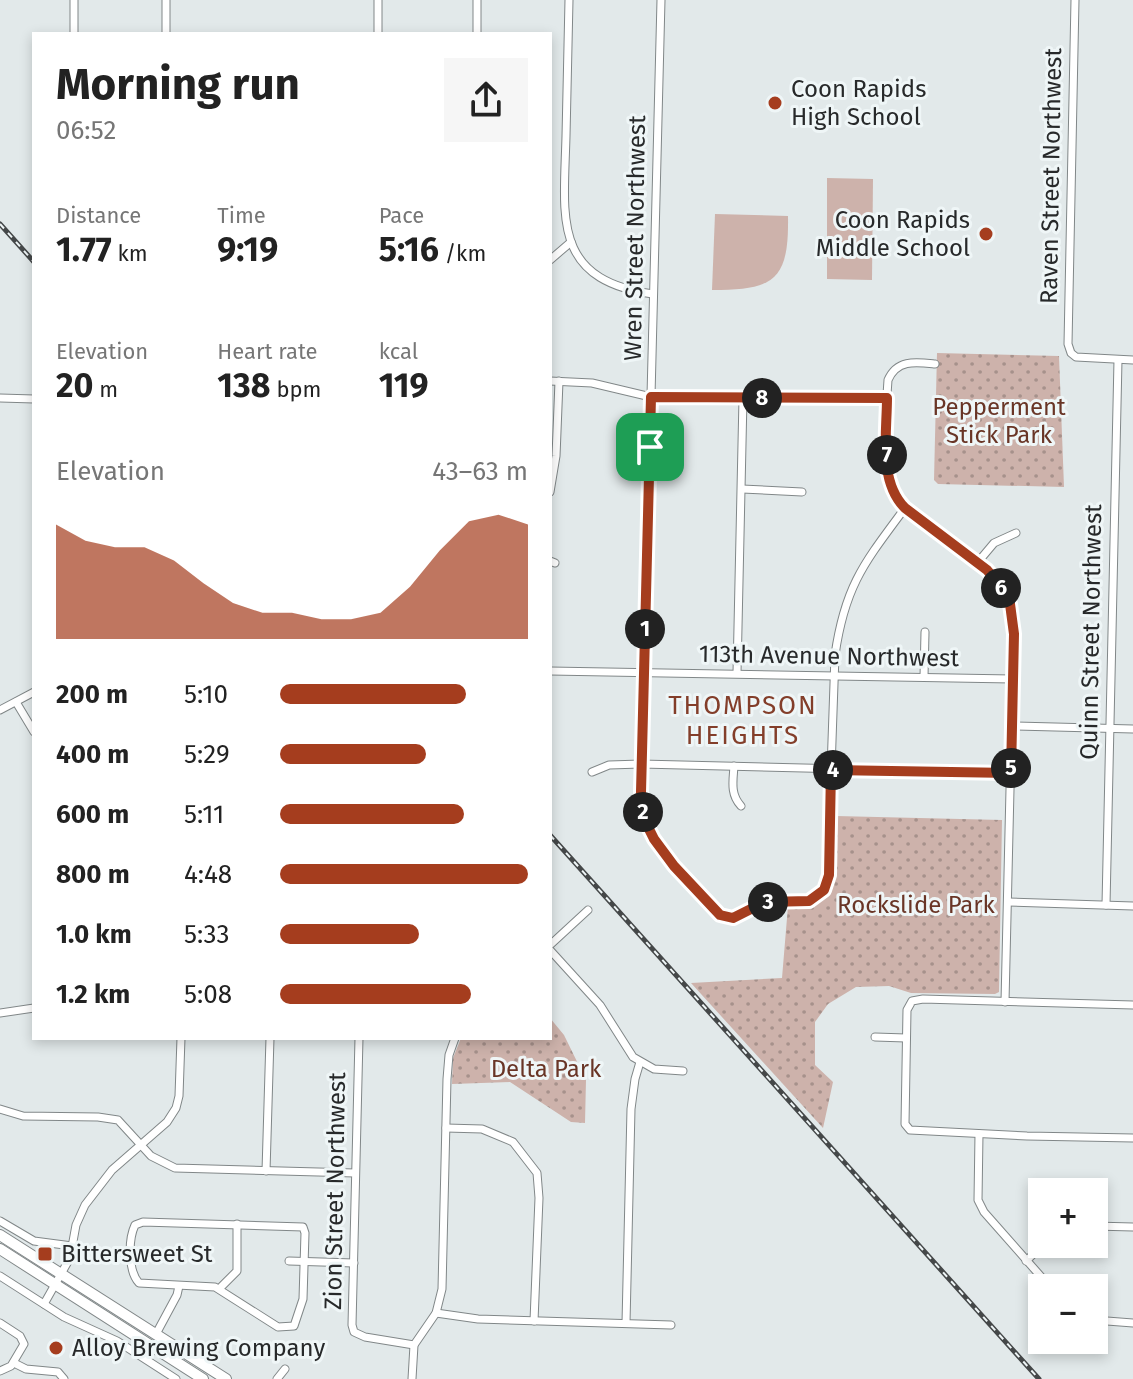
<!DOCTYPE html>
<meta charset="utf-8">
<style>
body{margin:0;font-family:"Fira Sans",sans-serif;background:#f6f6f6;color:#222;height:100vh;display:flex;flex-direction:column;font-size:30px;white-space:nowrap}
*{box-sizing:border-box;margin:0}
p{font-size:26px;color:#767676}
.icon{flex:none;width:44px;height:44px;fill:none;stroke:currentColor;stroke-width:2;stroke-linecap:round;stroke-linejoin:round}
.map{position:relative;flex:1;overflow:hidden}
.side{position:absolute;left:32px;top:32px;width:520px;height:1008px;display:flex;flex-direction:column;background:#fff;border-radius:0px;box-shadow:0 4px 12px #0003}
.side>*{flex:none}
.tools{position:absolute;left:1028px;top:1178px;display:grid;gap:16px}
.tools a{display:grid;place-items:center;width:80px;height:80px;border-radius:0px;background:#fff;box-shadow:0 4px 12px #0003;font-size:40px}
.pin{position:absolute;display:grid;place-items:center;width:68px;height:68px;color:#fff;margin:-34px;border-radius:16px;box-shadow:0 4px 12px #0006}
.km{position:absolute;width:40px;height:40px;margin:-20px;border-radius:50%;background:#222;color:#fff;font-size:22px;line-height:40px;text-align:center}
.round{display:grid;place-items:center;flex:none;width:84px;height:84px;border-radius:0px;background:#f6f6f6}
.summary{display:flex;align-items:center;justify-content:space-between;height:136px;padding:0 24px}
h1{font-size:44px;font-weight:700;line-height:60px}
.figures{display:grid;grid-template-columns:repeat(3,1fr);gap:12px;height:136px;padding:8px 24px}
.figures div{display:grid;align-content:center}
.figures b{font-size:34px;font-weight:700}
.figures small{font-size:22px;font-weight:400}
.figures p{font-size:22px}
.chart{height:224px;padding:16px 24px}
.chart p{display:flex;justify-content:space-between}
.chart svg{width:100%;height:144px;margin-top:8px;fill:#a53d1e;opacity:.7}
ul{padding:0 24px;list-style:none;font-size:26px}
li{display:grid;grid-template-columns:128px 96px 1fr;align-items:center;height:60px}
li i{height:20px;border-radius:10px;background:#a53d1e}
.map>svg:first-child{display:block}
.grass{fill:#cdb2ab}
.park{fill:url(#park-dots)}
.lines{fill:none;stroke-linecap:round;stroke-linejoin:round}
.minor-casing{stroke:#818788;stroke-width:9}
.secondary-casing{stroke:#818788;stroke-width:12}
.minor{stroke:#fff;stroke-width:7}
.secondary{stroke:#fff;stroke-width:10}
.rail-casing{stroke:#454849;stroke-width:5}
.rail{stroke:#eff6f7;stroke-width:2;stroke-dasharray:6;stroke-linecap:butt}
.route-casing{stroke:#fff;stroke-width:16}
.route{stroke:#a53d1e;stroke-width:10}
.poi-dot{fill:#a53d1e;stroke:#eff6f7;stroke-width:3}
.labels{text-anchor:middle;stroke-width:6;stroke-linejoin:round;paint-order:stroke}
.poi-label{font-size:24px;fill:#27292a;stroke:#eff6f7;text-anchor:start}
.street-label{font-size:24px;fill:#27292a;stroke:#eff6f7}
.park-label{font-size:24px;fill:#693526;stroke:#eff6f7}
.neighbourhood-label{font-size:26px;letter-spacing:2px;fill:#833e2a;stroke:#eff6f7}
</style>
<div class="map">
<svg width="1133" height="1379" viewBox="0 0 1133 1379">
<defs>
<pattern id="park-dots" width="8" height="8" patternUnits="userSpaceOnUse" patternTransform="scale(2)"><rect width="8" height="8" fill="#cdb2ab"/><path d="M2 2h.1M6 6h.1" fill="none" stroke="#a6918b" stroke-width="1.8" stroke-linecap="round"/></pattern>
</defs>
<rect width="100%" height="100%" fill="#e2e9ea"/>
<g class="grass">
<path d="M827 178 873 179 872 280 827 279Z"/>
<path d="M715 214 788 216C789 280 775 290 712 290Z"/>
</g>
<g class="park">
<path d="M937 353 1059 356 1064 487 938 484 934 480Z"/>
<path d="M836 816 1002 820 999 992 995 994 911 993 889 986 856 987 828 1004 815 1022V1065L833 1082 823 1128 691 983 782 978 788 906C848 905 835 861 836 816Z"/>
<path d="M550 1018 564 1035 586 1080 585 1123 571 1122 510 1082 452 1084 453 1058 461 1038H550Z"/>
</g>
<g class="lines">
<defs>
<g id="minor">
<path d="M74 0V34"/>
<path d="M166 0V34"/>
<path d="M569 0C568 45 567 91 566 136 564 217 551 280 653 294"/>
<path d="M661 0 641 792C642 802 642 814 646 823 653 843 710 919 732 918 746 916 755 902 778 901 799 901 816 905 827 884L835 655C845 585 865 562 905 508"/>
<path d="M1075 0 1068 344 1071 353 1076 357 1133 360"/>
<path d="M378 34V0"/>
<path d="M477 34V0"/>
<path d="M550 260 571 242"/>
<path d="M935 364C916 362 897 359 888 380 886 411 881 463 893 491 899 505 911 513 923 522 959 549 1003 572 1014 619L1005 1002"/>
<path d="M550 381 592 383 651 397 887 398"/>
<path d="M0 398 34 399"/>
<path d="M742 489 802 492"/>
<path d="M550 492 556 456 559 381"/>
<path d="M550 561 555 563"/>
<path d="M978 562 994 543 1016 533"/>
<path d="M550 671 1012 679"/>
<path d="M737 673 743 398"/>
<path d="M924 677 925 632"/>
<path d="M16 702 34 732"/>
<path d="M0 710 34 692"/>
<path d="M1011 726 1133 729"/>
<path d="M734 766C733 781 730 794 741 806"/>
<path d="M592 772 609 765 641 764 1011 773"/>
<path d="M1008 902 1133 906"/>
<path d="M1106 905 1118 360"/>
<path d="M550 945 588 910"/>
<path d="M550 950 600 1005 633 1057 654 1069 683 1071"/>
<path d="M1133 1005 923 999 912 1001 907 1010 905 1124 910 1130 1027 1136 1133 1138"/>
<path d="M0 1013 34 1008"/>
<path d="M875 1037 906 1038"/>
<path d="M359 1038 352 1325 354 1332 365 1337 414 1345"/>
<path d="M0 1109 23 1116 98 1117 118 1120 151 1156 175 1168 355 1173"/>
<path d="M446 1128 482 1129 513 1142 537 1173 539 1198 534 1321"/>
<path d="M979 1134 978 1200 984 1212 1051 1288"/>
<path d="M266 1171 270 1038"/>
<path d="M0 1221 34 1241 72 1246"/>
<path d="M143 1222 303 1227 305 1233 303 1299 294 1326 278 1327 215 1287 139 1283C128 1271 128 1240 135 1225Z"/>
<path d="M1094 1226 1133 1227"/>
<path d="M289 1261 354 1263"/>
<path d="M1026 1261 1044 1244"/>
<path d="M0 1276 64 1317 117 1341 176 1379"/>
<path d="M220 1288 237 1271V1224"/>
<path d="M44 1304 70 1258 76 1225 85 1205 112 1170 167 1122 176 1108 179 1096 181 1038"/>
<path d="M436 1313 478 1319 671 1325"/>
<path d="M1094 1320 1133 1323"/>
<path d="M0 1323 20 1336 24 1344 11 1366 0 1371"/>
<path d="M626 1323 631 1109 635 1079 640 1062"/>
<path d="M156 1334 177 1295 179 1286"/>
<path d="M14 1363 26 1369 58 1372 64 1379"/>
<path d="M277 1379 285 1369"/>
<path d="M412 1379 414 1345 436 1313 442 1289 447 1079 449 1055 455 1038"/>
</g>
<g id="secondary">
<path d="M0 1235 226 1379"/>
<path d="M0 1249 203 1379"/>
</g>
</defs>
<use href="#minor" class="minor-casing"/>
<use href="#secondary" class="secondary-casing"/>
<use href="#minor" class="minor"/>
<use href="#secondary" class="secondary"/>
<defs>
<g id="rail">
<path d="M0 224 34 262"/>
<path d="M550 835 1039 1379"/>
</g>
</defs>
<use href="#rail" class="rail-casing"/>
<use href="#rail" class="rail"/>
</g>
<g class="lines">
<defs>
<path id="route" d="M651 397 887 398C887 433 878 481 905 508L987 570 999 584 1010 604 1014 634 1011 773 831 770 829 875 824 890 809 901 765 902 733 918 720 915 674 866 654 839 645 821 641 792Z"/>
</defs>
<use href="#route" class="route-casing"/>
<use href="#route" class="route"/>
</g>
<g class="poi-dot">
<circle cx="775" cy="103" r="8"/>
<circle cx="986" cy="234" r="8"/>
<rect x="37" y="1246" width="16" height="16" rx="4"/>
<circle cx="56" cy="1348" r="8"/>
</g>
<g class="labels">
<g class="poi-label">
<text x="791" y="97">Coon Rapids<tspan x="791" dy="28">High School</tspan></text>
<text x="970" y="228" text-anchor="end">Coon Rapids<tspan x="970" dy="28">Middle School</tspan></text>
<text x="61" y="1262">Bittersweet St</text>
<text x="72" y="1356">Alloy Brewing Company</text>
</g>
<g class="street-label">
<text transform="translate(1051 176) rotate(-89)" y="8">Raven Street Northwest</text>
<text transform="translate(635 238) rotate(-89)" y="8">Wren Street Northwest</text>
<text transform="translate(1091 632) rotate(-89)" y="8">Quinn Street Northwest</text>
<text transform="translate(829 656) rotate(1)" y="8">113th Avenue Northwest</text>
<text transform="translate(335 1191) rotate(-89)" y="8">Zion Street Northwest</text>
</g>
<g class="park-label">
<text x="999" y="415">Pepperment<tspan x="999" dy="28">Stick Park</tspan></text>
<text x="916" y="913">Rockslide Park</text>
<text x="546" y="1077">Delta Park</text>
</g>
<g class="neighbourhood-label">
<text x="743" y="714">THOMPSON<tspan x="743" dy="30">HEIGHTS</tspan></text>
</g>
</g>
</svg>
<div class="tools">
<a>+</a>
<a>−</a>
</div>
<div class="pin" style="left:650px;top:447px;background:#1e9e55"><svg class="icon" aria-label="arrive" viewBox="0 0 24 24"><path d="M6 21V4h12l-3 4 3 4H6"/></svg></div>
<b class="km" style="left:645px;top:629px">1</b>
<b class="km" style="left:643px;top:812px">2</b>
<b class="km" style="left:768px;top:902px">3</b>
<b class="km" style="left:833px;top:770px">4</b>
<b class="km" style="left:1011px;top:768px">5</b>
<b class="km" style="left:1001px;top:588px">6</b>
<b class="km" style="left:887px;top:455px">7</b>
<b class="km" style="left:762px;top:398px">8</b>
<section class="side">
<div class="summary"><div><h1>Morning run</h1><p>06:52</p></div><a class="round"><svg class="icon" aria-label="share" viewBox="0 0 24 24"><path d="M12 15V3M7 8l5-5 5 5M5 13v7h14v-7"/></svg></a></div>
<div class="figures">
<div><p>Distance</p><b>1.77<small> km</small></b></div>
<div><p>Time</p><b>9:19</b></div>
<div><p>Pace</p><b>5:16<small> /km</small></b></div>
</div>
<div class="figures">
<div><p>Elevation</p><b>20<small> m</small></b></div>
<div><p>Heart rate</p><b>138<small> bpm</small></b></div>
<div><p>kcal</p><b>119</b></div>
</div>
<div class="chart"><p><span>Elevation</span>43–63 m</p>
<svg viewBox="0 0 160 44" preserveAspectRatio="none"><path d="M0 44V9L10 14L20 16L30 16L40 20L50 27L60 33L70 36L80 36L90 38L100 38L110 36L120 28L130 17L140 8L150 6L160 9V44z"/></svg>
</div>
<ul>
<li><b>200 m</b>5:10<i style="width:75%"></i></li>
<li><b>400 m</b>5:29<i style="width:59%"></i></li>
<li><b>600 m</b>5:11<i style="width:74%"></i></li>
<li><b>800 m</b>4:48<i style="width:100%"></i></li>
<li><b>1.0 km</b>5:33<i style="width:56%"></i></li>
<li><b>1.2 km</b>5:08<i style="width:77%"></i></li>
</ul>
</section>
</div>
